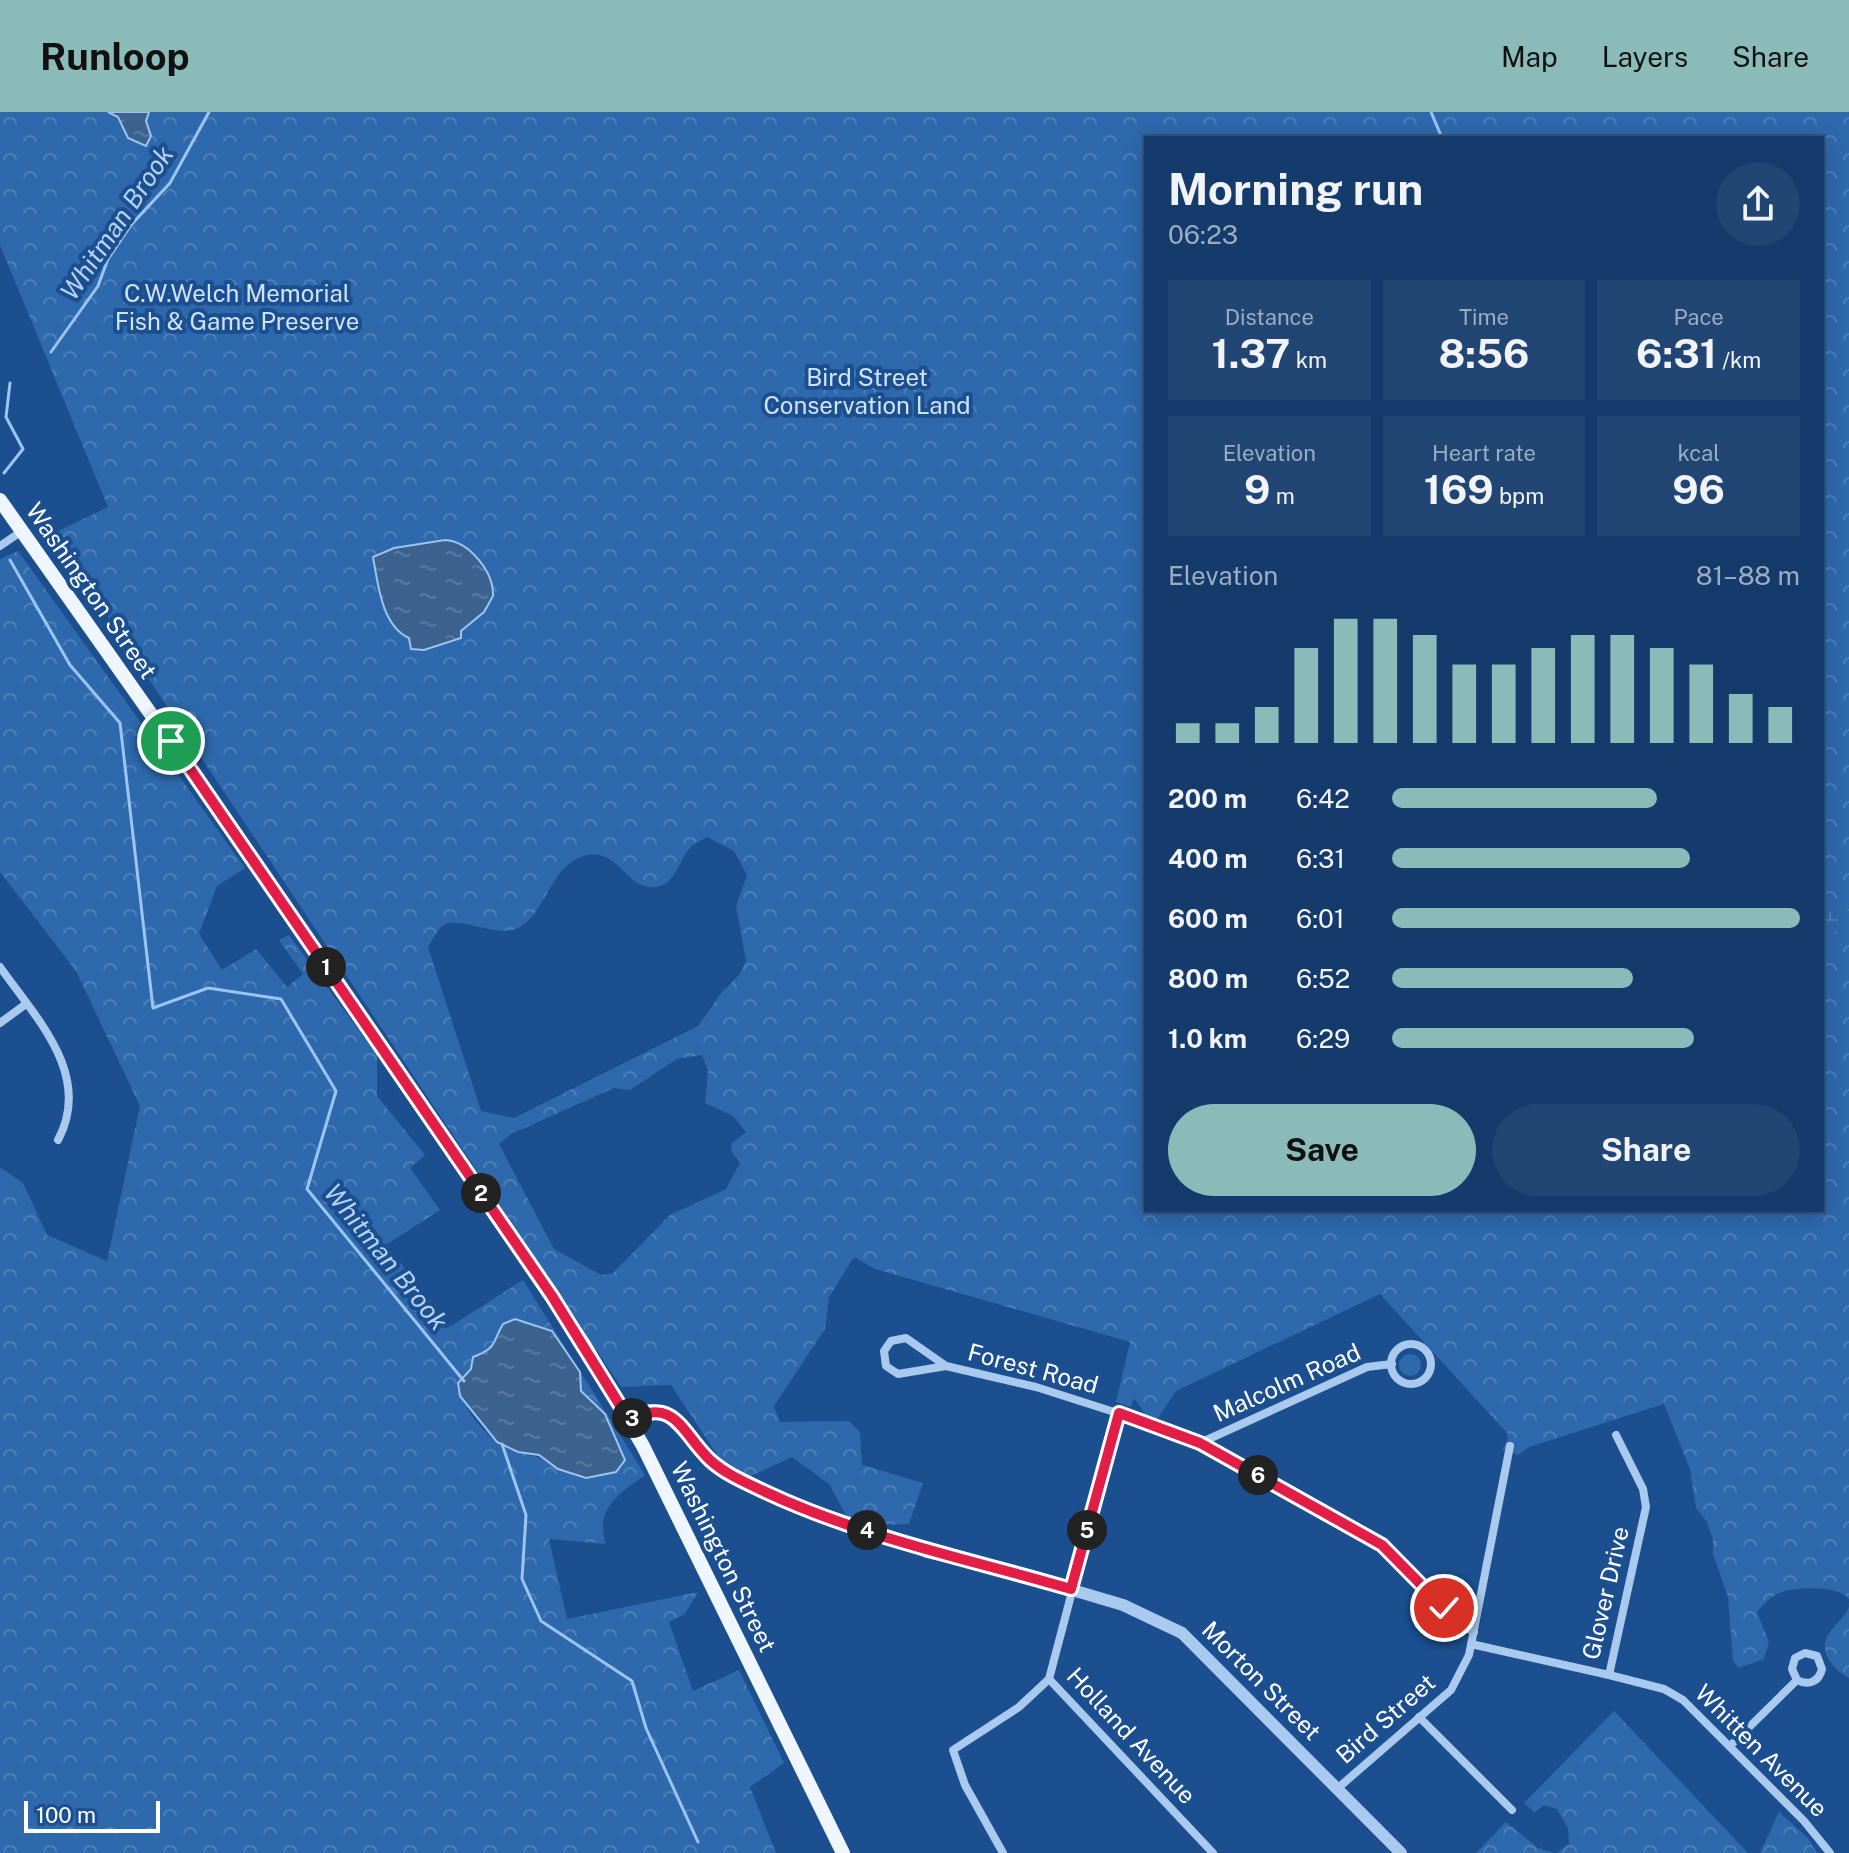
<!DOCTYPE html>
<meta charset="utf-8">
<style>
body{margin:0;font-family:"Public Sans",sans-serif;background:#214673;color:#f1f3f6;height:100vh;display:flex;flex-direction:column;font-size:30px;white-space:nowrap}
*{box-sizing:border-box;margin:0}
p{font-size:26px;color:#9dadc1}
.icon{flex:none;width:44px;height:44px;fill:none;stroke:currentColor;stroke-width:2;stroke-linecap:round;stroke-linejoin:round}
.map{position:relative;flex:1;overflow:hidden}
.panel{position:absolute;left:1144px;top:24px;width:680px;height:1076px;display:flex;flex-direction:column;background:#143b6b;border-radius:0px;box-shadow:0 4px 20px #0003,0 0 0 2px #33557e}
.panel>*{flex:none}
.scale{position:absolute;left:24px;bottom:20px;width:136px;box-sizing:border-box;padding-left:8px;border:4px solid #fff;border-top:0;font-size:22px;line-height:28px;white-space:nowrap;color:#fff;-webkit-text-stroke:6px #1b4f8f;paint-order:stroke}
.pin{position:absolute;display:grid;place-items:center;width:68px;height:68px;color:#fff;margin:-34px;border:4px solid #fff;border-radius:50%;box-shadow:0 2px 8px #0007}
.km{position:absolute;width:40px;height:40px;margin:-20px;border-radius:50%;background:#222;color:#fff;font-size:22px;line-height:40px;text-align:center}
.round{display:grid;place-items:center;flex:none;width:84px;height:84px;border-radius:42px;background:#214673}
.headline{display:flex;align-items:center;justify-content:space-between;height:136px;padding:0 24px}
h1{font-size:44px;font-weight:700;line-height:60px}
.stats{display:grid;grid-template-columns:repeat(3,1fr);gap:12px;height:136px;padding:8px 24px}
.stats div{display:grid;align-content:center;border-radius:0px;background:#214673;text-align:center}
.stats b{font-size:40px;font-weight:700}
.stats small{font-size:22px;font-weight:400}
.stats p{font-size:22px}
.chart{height:224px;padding:16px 24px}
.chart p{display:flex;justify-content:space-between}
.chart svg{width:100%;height:144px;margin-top:8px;stroke:#8bbbb9;stroke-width:6}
.cta{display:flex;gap:16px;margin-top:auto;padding:16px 24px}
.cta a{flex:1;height:92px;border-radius:48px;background:#8bbbb9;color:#111;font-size:32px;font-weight:700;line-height:92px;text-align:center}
.cta a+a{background:#214673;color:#f1f3f6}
ul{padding:0 24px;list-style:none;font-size:26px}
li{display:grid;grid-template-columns:128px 96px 1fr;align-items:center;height:60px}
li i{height:20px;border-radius:10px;background:#8bbbb9}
header{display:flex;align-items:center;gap:48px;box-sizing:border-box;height:112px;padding:0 40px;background:#8bbbb9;color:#111}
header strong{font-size:38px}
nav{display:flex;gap:44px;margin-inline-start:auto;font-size:28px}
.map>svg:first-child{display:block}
.grass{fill:#2e69ad}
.forest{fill:url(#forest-crowns);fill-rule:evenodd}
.wetland{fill:url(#wetland-marsh)}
.water{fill:url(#water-ripples);stroke:#9cc4f0;stroke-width:2}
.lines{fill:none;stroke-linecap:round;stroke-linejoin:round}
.stream{stroke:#9cc4f0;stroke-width:3}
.minor{stroke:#a9c9ee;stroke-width:8}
.tertiary{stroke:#a9c9ee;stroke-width:12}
.primary{stroke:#f0f6ff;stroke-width:14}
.route-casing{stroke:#fff;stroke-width:16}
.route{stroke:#e11d48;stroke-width:10}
.labels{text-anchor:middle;stroke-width:8;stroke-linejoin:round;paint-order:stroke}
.park-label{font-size:24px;fill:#cfe3fa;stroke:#1b4f8f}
.street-label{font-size:24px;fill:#fff;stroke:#1b4f8f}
.water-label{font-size:26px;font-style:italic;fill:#b5d3f5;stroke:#1b4f8f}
</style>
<header>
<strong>Runloop</strong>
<nav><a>Map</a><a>Layers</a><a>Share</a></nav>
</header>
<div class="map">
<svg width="1849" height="1741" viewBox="0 0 1849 1741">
<defs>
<pattern id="forest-crowns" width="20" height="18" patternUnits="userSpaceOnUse" patternTransform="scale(2)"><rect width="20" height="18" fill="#2e69ad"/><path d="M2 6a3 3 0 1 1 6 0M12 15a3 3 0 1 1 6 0" fill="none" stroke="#4d80b9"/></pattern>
<pattern id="wetland-marsh" width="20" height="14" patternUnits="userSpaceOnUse" patternTransform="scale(2)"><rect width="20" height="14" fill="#2e69ad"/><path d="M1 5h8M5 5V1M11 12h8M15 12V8" fill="none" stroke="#4d80b9"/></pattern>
<pattern id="water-ripples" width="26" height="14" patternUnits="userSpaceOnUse" patternTransform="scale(2)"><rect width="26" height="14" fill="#3c6290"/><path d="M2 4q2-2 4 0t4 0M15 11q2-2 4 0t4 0" fill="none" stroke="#597aa1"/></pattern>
</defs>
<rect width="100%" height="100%" fill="#1b4f8f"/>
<circle class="grass" cx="1410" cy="1253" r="11"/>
<g class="forest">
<path d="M0 0H1849V1487C1838 1473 1798 1475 1782 1480 1771 1483 1764 1492 1757 1500L1769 1530 1764 1547 1739 1556 1733 1549 1728 1485 1713 1442V1428L1707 1410 1696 1396 1690 1357 1664 1292 1529 1335 1518 1343 1502 1338 1508 1327 1507 1321 1380 1182 1176 1279 1158 1306 1149 1308 1134 1286 1131 1295 1116 1290 1130 1230 875 1157 854 1145 829 1185 825 1217 774 1294 780 1310 849 1309 860 1320 862 1353 923 1371 909 1412 852 1414 829 1372 792 1345 749 1365 721 1349 671 1273 621 1275 52 422 108 395 0 133ZM1146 26H1822V1098H1146ZM707 725 734 739 747 763 736 794 746 849 739 863 722 880 698 914 514 1006 481 999 428 835C432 829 436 820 441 815 455 801 496 827 518 816 548 801 549 751 588 743 618 737 627 778 656 775 677 772 679 746 691 735 695 731 702 728 707 725ZM702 943 708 959 705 991 733 1004 746 1020 731 1032 732 1040 740 1051 726 1077 670 1103 613 1161 601 1163 554 1137 499 1032 511 1022 614 976 630 978 677 947Z"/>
<path d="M18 439 245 756 217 774 199 822 222 858 256 837 287 875 303 862 279 828 289 823 377 943V984L425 1043 410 1056 440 1098 386 1133 451 1214 523 1168 645 1363C620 1381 594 1397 606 1432L549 1427 567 1507 698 1480 685 1502 669 1510 693 1579 739 1558 784 1651 750 1675 776 1741H0V1055L23 1071 47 1123 107 1149 140 994 76 859 0 760V447ZM515 1207 552 1219 580 1260 581 1279 605 1302 558 1357C539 1343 539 1346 518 1340 491 1333 461 1297 458 1271L471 1257 473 1245C498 1236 492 1230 503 1212Z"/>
<path d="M1849 1495V1566C1833 1558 1816 1537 1830 1520 1837 1510 1844 1506 1849 1495Z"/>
<path d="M1614 1599 1748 1741H1557L1569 1732 1568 1716 1557 1697 1544 1693 1535 1700 1524 1691Z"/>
<path d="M1779 1700 1808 1726 1817 1741H1760Z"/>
<path d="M1506 1710 1538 1736 1554 1741H1476Z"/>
</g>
<path class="wetland" d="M1838 792 1849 799 1838 818 1822 828V801Z"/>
<g class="water">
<path d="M108 0H149L146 9 151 24 146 34 128 26 118 5Z"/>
<path d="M445 428C469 429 494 460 493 484L484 500 461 519V526L424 538 411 537 409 526C382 514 378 473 373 445L394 436Z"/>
<path d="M515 1207 552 1219 580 1260 581 1279 605 1302 625 1348 616 1360 586 1366 558 1357 539 1343 518 1340 497 1330 460 1284 458 1271 471 1257 473 1245C498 1236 492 1230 503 1212Z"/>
</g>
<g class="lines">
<g class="stream">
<path d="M1431 0 1442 26"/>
<path d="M51 240 98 174 108 147 131 113 170 71 209 0"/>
<path d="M4 361 23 337 6 305 10 271"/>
<path d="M10 448 70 553 120 611 153 896 208 876 281 887 336 979 307 1077 464 1269"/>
<path d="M502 1332 526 1403 522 1467 541 1509 632 1569 646 1616 698 1730"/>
</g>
<g class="minor">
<path d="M0 434 22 419"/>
<path d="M0 855C36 906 93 963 58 1028"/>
<path d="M0 911 26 892"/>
<circle cx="1411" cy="1252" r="20"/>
<path d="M946 1254 906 1226 891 1229 884 1239 886 1254 898 1262 946 1254 1036 1275 1155 1313 1200 1331 1382 1433 1459 1512 1474 1520"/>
<path d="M1119 1301 1049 1567 1213 1741"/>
<path d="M1200 1331 1367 1255 1392 1252"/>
<path d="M1471 1532 1609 1563 1646 1395 1643 1377 1616 1323"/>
<path d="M1609 1563 1664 1577 1683 1588 1804 1709 1830 1741"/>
<path d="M1419 1605 1512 1698"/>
<path d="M1730 1634 1797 1568C1808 1574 1819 1570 1822 1557L1817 1544 1805 1541 1795 1546 1792 1557 1797 1568"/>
<path d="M1338 1676 1451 1578 1469 1543 1510 1334"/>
<path d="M1003 1741 965 1673 953 1638 1019 1595 1049 1567"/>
</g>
<path class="tertiary" d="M629 1308 650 1298 664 1300 719 1355 795 1393 895 1426 927 1440 1015 1461 1123 1493 1182 1521 1401 1741"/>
<path class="primary" d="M0 388 227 710 585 1234 643 1334 843 1741"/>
</g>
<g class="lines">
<defs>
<path id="route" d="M171 629 552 1184 629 1308C675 1284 681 1320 710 1348 723 1360 740 1368 757 1376 856 1424 965 1446 1071 1477L1119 1301 1200 1331 1382 1433 1444 1496"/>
</defs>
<use href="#route" class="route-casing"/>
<use href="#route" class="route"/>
</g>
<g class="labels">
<g class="park-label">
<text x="237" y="190">C.W.Welch Memorial<tspan x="237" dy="28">Fish &amp; Game Preserve</tspan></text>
<text x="867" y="274">Bird Street<tspan x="867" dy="28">Conservation Land</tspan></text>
</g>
<g class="street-label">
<text transform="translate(91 479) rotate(55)" y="8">Washington Street</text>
<text transform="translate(1033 1257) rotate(15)" y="8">Forest Road</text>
<text transform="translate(1287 1271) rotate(-24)" y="8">Malcolm Road</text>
<text transform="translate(723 1445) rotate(64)" y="8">Washington Street</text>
<text transform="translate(1606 1481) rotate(-77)" y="8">Glover Drive</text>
<text transform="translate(1261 1569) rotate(45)" y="8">Morton Street</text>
<text transform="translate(1386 1607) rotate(-41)" y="8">Bird Street</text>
<text transform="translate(1131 1624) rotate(47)" y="8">Holland Avenue</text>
<text transform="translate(1761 1639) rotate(45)" y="8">Whitten Avenue</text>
</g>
<g class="water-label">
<text transform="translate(117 111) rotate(-56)" y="9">Whitman Brook</text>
<text transform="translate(386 1145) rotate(51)" y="9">Whitman Brook</text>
</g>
</g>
</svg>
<div class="scale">100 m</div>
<div class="pin" style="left:171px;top:629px;background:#1e9e55"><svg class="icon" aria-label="arrive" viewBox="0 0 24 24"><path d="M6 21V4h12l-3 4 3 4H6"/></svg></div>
<div class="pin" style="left:1444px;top:1496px;background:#d93025"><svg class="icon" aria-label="check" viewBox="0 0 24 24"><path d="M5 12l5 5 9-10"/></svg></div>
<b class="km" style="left:326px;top:855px">1</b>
<b class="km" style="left:481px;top:1081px">2</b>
<b class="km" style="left:632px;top:1306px">3</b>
<b class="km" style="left:867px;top:1418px">4</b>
<b class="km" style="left:1087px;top:1418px">5</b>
<b class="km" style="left:1258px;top:1363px">6</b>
<section class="panel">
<div class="headline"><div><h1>Morning run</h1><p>06:23</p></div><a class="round"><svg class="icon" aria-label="share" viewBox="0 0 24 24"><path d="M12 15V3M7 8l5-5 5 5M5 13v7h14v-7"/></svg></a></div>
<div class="stats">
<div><p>Distance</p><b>1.37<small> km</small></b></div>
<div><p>Time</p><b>8:56</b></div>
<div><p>Pace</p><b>6:31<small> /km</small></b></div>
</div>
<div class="stats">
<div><p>Elevation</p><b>9<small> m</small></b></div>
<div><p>Heart rate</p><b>169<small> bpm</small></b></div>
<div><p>kcal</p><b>96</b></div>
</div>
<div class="chart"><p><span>Elevation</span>81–88 m</p>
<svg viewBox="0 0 160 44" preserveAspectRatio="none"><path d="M5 44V38M15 44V38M25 44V33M35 44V15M45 44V6M55 44V6M65 44V11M75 44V20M85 44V20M95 44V15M105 44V11M115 44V11M125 44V15M135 44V20M145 44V29M155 44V33"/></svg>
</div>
<ul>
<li><b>200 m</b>6:42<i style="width:65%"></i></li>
<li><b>400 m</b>6:31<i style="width:73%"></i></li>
<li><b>600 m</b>6:01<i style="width:100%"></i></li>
<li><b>800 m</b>6:52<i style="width:59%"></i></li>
<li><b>1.0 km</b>6:29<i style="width:74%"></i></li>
</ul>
<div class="cta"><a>Save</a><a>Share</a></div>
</section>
</div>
